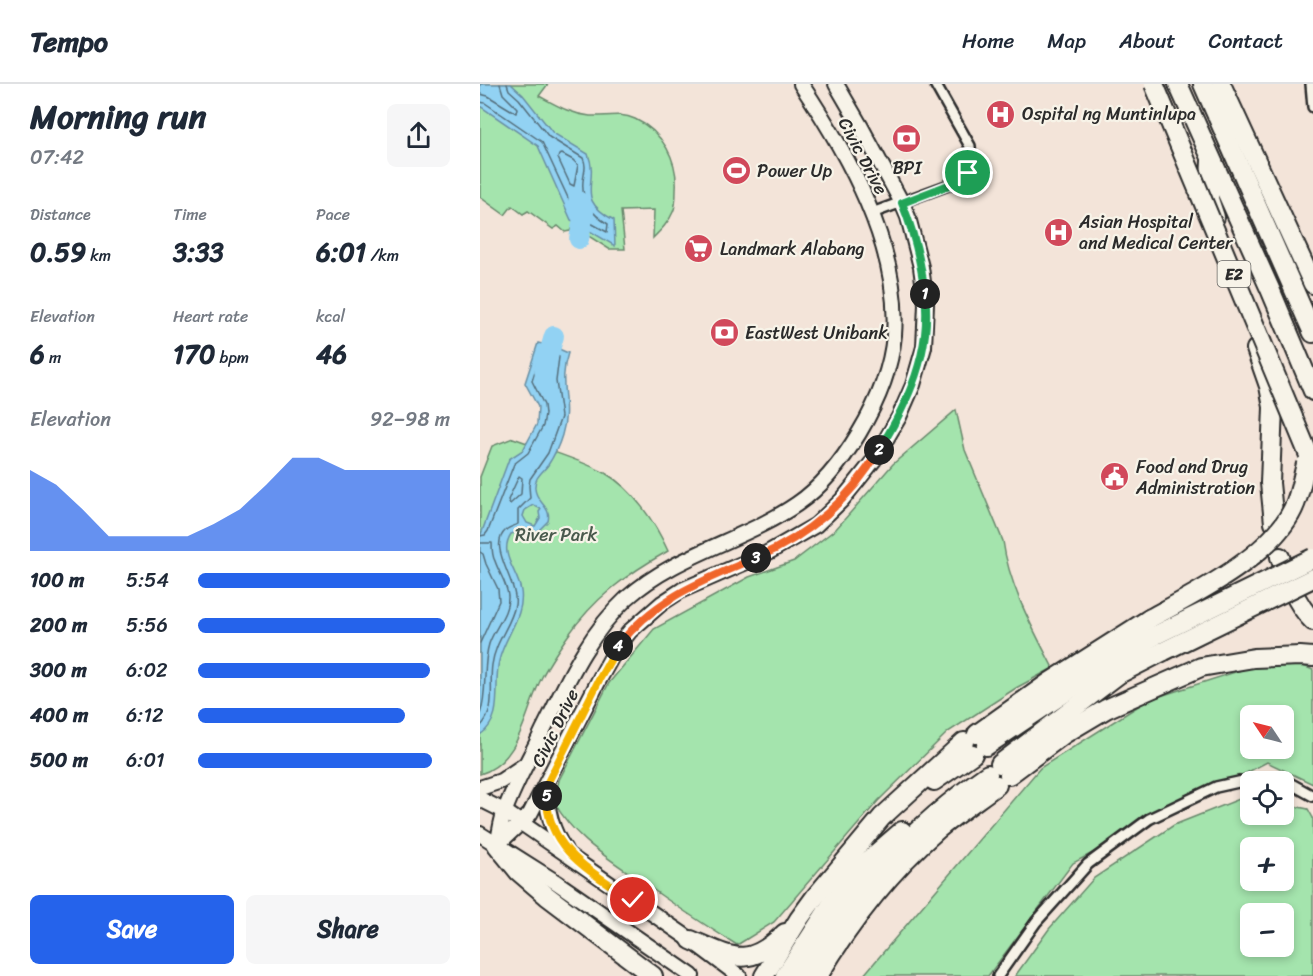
<!DOCTYPE html>
<meta charset="utf-8">
<style>
body{margin:0;font-family:Sriracha,sans-serif;background:#f6f6f7;color:#1f2937;height:100vh;display:flex;flex-direction:column;font-size:22px;white-space:nowrap}
*{box-sizing:border-box;margin:0}
p{font-size:20px;color:#747a83}
.icon{flex:none;width:33px;height:33px;fill:none;stroke:currentColor;stroke-width:2;stroke-linecap:round;stroke-linejoin:round}
.map{position:relative;flex:1;overflow:hidden}
.details{display:flex;flex-direction:column;background:#fff;width:480px}
.details>*{flex:none}
.needle{width:39px;rotate:305deg}
.controls{position:absolute;left:760px;top:621px;display:grid;gap:12px}
.controls a{display:grid;place-items:center;width:54px;height:54px;border-radius:9px;background:#fff;box-shadow:0 3px 9px #0003;font-size:30px}
.pin{position:absolute;display:grid;place-items:center;width:51px;height:51px;color:#fff;margin:-26px;border:3px solid #fff;border-radius:50%;box-shadow:0 2px 6px #0007}
.km{position:absolute;width:30px;height:30px;margin:-15px;border-radius:50%;background:#222;color:#fff;font-size:16px;line-height:30px;text-align:center}
.round{display:grid;place-items:center;flex:none;width:63px;height:63px;border-radius:9px;background:#f6f6f7}
.overview{display:flex;align-items:center;justify-content:space-between;height:102px;padding:0 30px}
h1{font-size:33px;font-weight:800;line-height:45px}
.figures{display:grid;grid-template-columns:repeat(3,1fr);gap:9px;height:102px;padding:6px 30px}
.figures div{display:grid;align-content:center}
.figures b{font-size:26px;font-weight:800}
.figures small{font-size:16px;font-weight:400}
.figures p{font-size:16px}
.chart{height:168px;padding:12px 30px}
.chart p{display:flex;justify-content:space-between}
.chart svg{width:100%;height:108px;margin-top:6px;fill:#2563eb;opacity:.7}
.button{display:flex;gap:12px;margin-top:auto;padding:12px 30px}
.button a{flex:1;height:69px;border-radius:9px;background:#2563eb;color:#fff;font-size:24px;font-weight:800;line-height:69px;text-align:center}
.button a+a{background:#f6f6f7;color:#1f2937}
ul{padding:0 30px;list-style:none;font-size:20px}
li{display:grid;grid-template-columns:96px 72px 1fr;align-items:center;height:45px}
li i{height:15px;border-radius:8px;background:#2563eb}
header{display:flex;align-items:center;gap:36px;box-sizing:border-box;height:84px;padding:0 30px;background:#fff;border-bottom:2px solid #e0e1e3}
header strong{font-size:28px}
nav{display:flex;gap:33px;margin-inline-start:auto;font-size:21px}
main{display:flex;flex:1;min-height:0}
.map>svg:first-child{display:block}
.green{fill:#a4e4ad;stroke:#68886c;stroke-width:1.5;fill-rule:evenodd}
.water{fill:#92d2f3;stroke:#698fa3;stroke-width:1.5;fill-rule:evenodd}
.lines{fill:none;stroke-linecap:round;stroke-linejoin:round}
.shore{stroke:#546e7b;stroke-width:1.5}
.river{stroke:#92d2f3;stroke-width:20}
.street-casing{stroke:#2b2b2b;stroke-width:14}
.secondary-casing{stroke:#2b2b2b;stroke-width:18}
.highway-casing{stroke:#2b2b2b;stroke-width:22}
.street{stroke:#f7f3e8;stroke-width:9}
.secondary{stroke:#f7f3e8;stroke-width:14}
.highway{stroke:#f7f3e8;stroke-width:18}
.highway-bridge-casing{stroke:#2b2b2b;stroke-width:22;stroke-linecap:butt}
.highway-bridge{stroke:#f7f3e8;stroke-width:18}
.split-1-casing{stroke:#fff;stroke-width:12}
.split-2-casing{stroke:#fff;stroke-width:12}
.split-3-casing{stroke:#fff;stroke-width:12}
.split-4-casing{stroke:#fff;stroke-width:12}
.split-5-casing{stroke:#fff;stroke-width:12}
.split-6-casing{stroke:#fff;stroke-width:12}
.split-1{stroke:#22a559;stroke-width:8}
.split-2{stroke:#22a559;stroke-width:8}
.split-3{stroke:#f0652b;stroke-width:8}
.split-4{stroke:#f0652b;stroke-width:8}
.split-5{stroke:#f5b400;stroke-width:8}
.split-6{stroke:#f5b400;stroke-width:8}
.labels{text-anchor:middle;stroke-width:4.5;stroke-linejoin:round;paint-order:stroke}
.shield{fill:#f7f3e8;stroke:#686764;stroke-width:1.5}
.shield-label{font-size:16px;font-weight:bold;fill:#2b2b2b}
.poi-label{font-size:18px;fill:#2b2b2b;stroke:#f7f3e8;text-anchor:start}
.street-label{font-size:18px;fill:#2b2b2b;stroke:#f7f3e8}
.park-label{font-size:18px;fill:#49594c;stroke:#f7f3e8}
</style>
<header>
<strong>Tempo</strong>
<nav><a>Home</a><a>Map</a><a>About</a><a>Contact</a></nav>
</header>
<main>
<section class="details">
<div class="overview"><div><h1>Morning run</h1><p>07:42</p></div><a class="round"><svg class="icon" aria-label="share" viewBox="0 0 24 24"><path d="M12 15V3M7 8l5-5 5 5M5 13v7h14v-7"/></svg></a></div>
<div class="figures">
<div><p>Distance</p><b>0.59<small> km</small></b></div>
<div><p>Time</p><b>3:33</b></div>
<div><p>Pace</p><b>6:01<small> /km</small></b></div>
</div>
<div class="figures">
<div><p>Elevation</p><b>6<small> m</small></b></div>
<div><p>Heart rate</p><b>170<small> bpm</small></b></div>
<div><p>kcal</p><b>46</b></div>
</div>
<div class="chart"><p><span>Elevation</span>92–98 m</p>
<svg viewBox="0 0 160 44" preserveAspectRatio="none"><path d="M0 44V11L10 17L20 27L30 38L40 38L50 38L60 38L70 33L80 27L90 17L100 6L110 6L120 11L130 11L140 11L150 11L160 11V44z"/></svg>
</div>
<ul>
<li><b>100 m</b>5:54<i style="width:100%"></i></li>
<li><b>200 m</b>5:56<i style="width:98%"></i></li>
<li><b>300 m</b>6:02<i style="width:92%"></i></li>
<li><b>400 m</b>6:12<i style="width:82%"></i></li>
<li><b>500 m</b>6:01<i style="width:93%"></i></li>
</ul>
<div class="button"><a>Save</a><a>Share</a></div>
</section>
<div class="map">
<svg width="833" height="892" viewBox="0 0 833 892">
<rect width="100%" height="100%" fill="#f3e4d9"/>
<filter id="ink" filterUnits="userSpaceOnUse"><feTurbulence type="fractalNoise" baseFrequency=".0167" numOctaves="2"/><feDisplacementMap in="SourceGraphic" scale="12" xChannelSelector="R" yChannelSelector="G"/><feConvolveMatrix kernelMatrix="1 2 1 2 8 2 1 2 1" color-interpolation-filters="sRGB"/></filter>
<g filter="url(#ink)">
<g class="green">
<path d="M0 0H68L59 12C76 21 90 30 110 32 126 33 140 28 155 35 183 48 198 76 196 106 196 113 196 122 193 128 189 138 181 146 173 154L174 126 141 127 145 165H129L93 142 90 147 85 148 78 142 73 145 48 127 43 130 32 122 25 131 0 113Z"/>
<path d="M476 326 485 366 523 457C529 502 553 545 573 584L536 604 468 648 398 717 294 838 257 861C223 840 190 818 158 795 125 772 94 754 74 718L79 696 129 599 174 545 269 493 314 477 356 445 413 380Z"/>
<path d="M33 354C63 365 97 374 125 389 153 405 175 438 188 467 147 490 114 514 87 553 78 566 69 579 62 593 45 626 41 678 0 690V393L12 362Z"/>
<path d="M802 573 833 586V700L787 678 593 779 508 892H383L560 684 668 616ZM771 632H804V664H771Z"/>
<path d="M767 712 771 713V730H804V720L828 725 833 734V892H535L569 845 614 794 694 741ZM771 764H804V796H771ZM771 830H804V862H771Z"/>
</g>
<g class="water">
<path d="M0 0H31L43 11 73 49 108 70C120 100 93 114 134 136L135 162 91 136 58 62 0 22Z"/>
<path d="M63 258 88 269C77 301 92 319 82 351 79 361 74 372 68 381 63 388 54 393 55 404 55 418 72 422 68 437L58 447 38 448 31 450C18 470 38 487 41 507 45 532 24 553 19 577 13 601 25 634 0 651V453L29 375 43 366 57 340 58 323 45 299 58 259 62 260ZM53 421 61 425 59 428 60 434 55 442 47 439 43 432 45 426Z"/>
</g>
<g class="lines">
<g class="shore">
<path d="M0 10 8 12 36 29 37 24 23 10 20 0"/>
<path d="M0 18 5 19 62 58 96 131 127 148 128 140C111 130 101 117 103 97 104 88 107 83 103 74L69 53 39 15 29 6 27 0"/>
<path d="M82 70 93 76 98 81 94 102 90 100 78 74 79 71Z"/>
<path d="M39 392 42 394 41 410 30 420 28 416Z"/>
<path d="M0 452 5 451 8 447 34 380 48 369 63 342 65 330 64 321 52 297 61 267 66 265 79 273 76 297 81 333 68 369 50 395 49 402 50 414 38 426V440C35 442 29 443 26 446 6 463 39 498 35 521 31 542 15 557 12 581 9 602 17 626 0 643"/>
<path d="M0 459H12C12 465 12 472 15 477 19 489 27 499 28 512 29 530 14 544 9 560 2 583 8 608 0 630"/>
<path d="M0 468 3 470 6 480 18 505 19 517 0 559"/>
</g>
<g class="river">
<path d="M98 117 104 129 99 155"/>
<path d="M64 287 74 252"/>
</g>
<defs>
<g id="street">
<path d="M831 0 833 23"/>
<path d="M392 129 474 99 488 89 491 81 490 62 455 0"/>
<path d="M518 892 556 838 608 780 669 735 736 703 772 695 806 697 833 712"/>
</g>
<g id="secondary">
<path d="M67 702C66 726 71 746 85 766"/>
<path d="M0 704 21 697 43 682"/>
<path d="M0 715 24 727 211 856 259 892"/>
<path d="M0 750 76 798 212 892"/>
<path d="M17 761 50 730 120 594 136 565 150 547 182 519 202 506 287 469 336 441 362 416 394 376 419 333 433 301 444 263 446 220 441 183 428 133 422 119 381 43 356 0"/>
<path d="M17 761C20 749 21 735 26 724 36 697 51 672 63 646 86 600 108 550 147 514 196 470 263 457 317 420 342 403 364 374 379 349 397 319 411 285 414 251 421 164 367 69 321 0"/>
</g>
<g id="highway">
<path d="M698 0 790 205 833 307"/>
<path d="M723 0 833 249"/>
<path d="M741 0 833 200"/>
<path d="M731 77 729 115 735 133"/>
<path d="M776 265 789 302 793 323 790 399 794 439"/>
<path d="M800 473C807 495 816 520 833 537"/>
<path d="M497 650 570 598 669 535"/>
<path d="M506 662 629 579 676 551"/>
<path d="M520 680 639 590 684 567"/>
<path d="M529 691 584 650 626 625 721 583 774 574 820 572 833 573"/>
<path d="M454 697 493 670"/>
<path d="M17 761 39 788 67 812 173 892"/>
<path d="M211 856C253 874 268 885 305 849"/>
<path d="M284 892 319 835 335 813 402 733 484 658"/>
<path d="M305 892 351 821 385 779 422 747"/>
<path d="M322 892C369 812 432 743 508 690"/>
<path d="M338 892C370 839 411 786 457 746 476 730 497 716 517 701"/>
</g>
</defs>
<use href="#street" class="street-casing"/>
<use href="#secondary" class="secondary-casing"/>
<use href="#highway" class="highway-casing"/>
<use href="#street" class="street"/>
<use href="#secondary" class="secondary"/>
<use href="#highway" class="highway"/>
<defs>
<g id="highway-bridge">
<path d="M674 0 833 381"/>
<path d="M669 535C715 510 790 473 813 425 820 411 822 395 826 380"/>
<path d="M676 551 833 474"/>
<path d="M684 567 833 494"/>
</g>
</defs>
<use href="#highway-bridge" class="highway-bridge-casing"/>
<use href="#highway-bridge" class="highway-bridge"/>
</g>
</g>
<g class="lines" filter="url(#ink)">
<defs>
<path id="split-1" d="M445 210C441 179 434 148 422 119L474 99 488 89"/>
<path id="split-2" d="M399 366C428 319 452 267 445 210"/>
<path id="split-3" d="M276 474C328 452 371 415 399 366"/>
<path id="split-4" d="M138 562C175 514 222 497 276 474"/>
<path id="split-5" d="M67 712V700L120 594 138 562"/>
<path id="split-6" d="M67 712C66 766 114 789 153 816"/>
</defs>
<use href="#split-1" class="split-1-casing"/>
<use href="#split-2" class="split-2-casing"/>
<use href="#split-3" class="split-3-casing"/>
<use href="#split-4" class="split-4-casing"/>
<use href="#split-5" class="split-5-casing"/>
<use href="#split-6" class="split-6-casing"/>
<use href="#split-1" class="split-1"/>
<use href="#split-2" class="split-2"/>
<use href="#split-3" class="split-3"/>
<use href="#split-4" class="split-4"/>
<use href="#split-5" class="split-5"/>
<use href="#split-6" class="split-6"/>
</g>
<defs>
<symbol id="hospital-disc" viewBox="-11 -11 22 22"><circle r="9.5" fill="#d1495b" stroke="#f7f3e8"/><path d="M-5-5h3v3.5h4V-5h3V5h-3V1.5h-4V5h-3Z" fill="#fff"/></symbol>
<symbol id="bank-disc" viewBox="-11 -11 22 22"><circle r="9.5" fill="#d1495b" stroke="#f7f3e8"/><path d="M-6-4H6V4H-6ZM0-2.3a2.3 2.3 0 1 0 0 4.6a2.3 2.3 0 1 0 0-4.6Z" fill="#fff"/></symbol>
<symbol id="stadium-disc" viewBox="-11 -11 22 22"><circle r="9.5" fill="#d1495b" stroke="#f7f3e8"/><path d="M0-5a6.5 5 0 1 0 0 10a6.5 5 0 1 0 0-10ZM-3.5-1.8h7v3.6h-7Z" fill="#fff"/></symbol>
<symbol id="supermarket-disc" viewBox="-11 -11 22 22"><circle r="9.5" fill="#d1495b" stroke="#f7f3e8"/><path d="M-6-5.5h2.5l.6 2H6L4.5 2H-2.5L-4.4-4H-6ZM-1.5 3.2a1.3 1.3 0 1 0 .1 0ZM3 3.2a1.3 1.3 0 1 0 .1 0Z" fill="#fff"/></symbol>
<symbol id="civic-disc" viewBox="-11 -11 22 22"><circle r="9.5" fill="#d1495b" stroke="#f7f3e8"/><path d="M-.6-6.5H3V-4.5H.6V-3L4-1V1h2V6H-6V1h2V-1L-.6-3ZM-1.2 2.5V6h2.4V2.5Z" fill="#fff"/></symbol>
</defs>
<g fill-rule="evenodd">
<use href="#hospital-disc" x="504" y="14" width="33" height="33"/>
<use href="#bank-disc" x="410" y="38" width="33" height="33"/>
<use href="#stadium-disc" x="240" y="70" width="33" height="33"/>
<use href="#hospital-disc" x="562" y="132" width="33" height="33"/>
<use href="#supermarket-disc" x="202" y="148" width="33" height="33"/>
<use href="#bank-disc" x="228" y="232" width="33" height="33"/>
<use href="#civic-disc" x="618" y="376" width="33" height="33"/>
</g>
<g class="labels">
<rect class="shield" x="737.5" y="177" width="33" height="26" rx="4.5"/>
<g class="shield-label">
<text x="754" y="196">E2</text>
</g>
<g class="poi-label">
<text x="542" y="36">Ospital ng Muntinlupa</text>
<text x="427" y="90" text-anchor="middle">BPI</text>
<text x="277" y="93">Power Up</text>
<text x="599" y="144">Asian Hospital<tspan x="599" dy="21">and Medical Center</tspan></text>
<text x="240" y="171">Landmark Alabang</text>
<text x="265" y="255">EastWest Unibank</text>
<text x="656" y="389">Food and Drug<tspan x="656" dy="21">Administration</tspan></text>
</g>
<g class="street-label">
<text transform="translate(383 72) rotate(62)" y="6">Civic Drive</text>
<text transform="translate(75 644) rotate(-64)" y="6">Civic Drive</text>
</g>
<g class="park-label">
<text x="76" y="457">River Park</text>
</g>
</g>
</svg>
<div class="controls">
<a><svg class="needle" viewBox="-14 -14 28 28"><path d="M0-13l5 13h-10z" fill="#e53935"/><path d="M0 13l5-13h-10z" fill="#747a83"/></svg></a>
<a><svg class="icon" aria-label="locate" viewBox="0 0 24 24"><circle cx="12" cy="12" r="6"/><path d="M12 2v4M12 18v4M2 12h4M18 12h4"/></svg></a>
<a>+</a>
<a>−</a>
</div>
<div class="pin" style="left:488px;top:89px;background:#1e9e55"><svg class="icon" aria-label="arrive" viewBox="0 0 24 24"><path d="M6 21V4h12l-3 4 3 4H6"/></svg></div>
<div class="pin" style="left:153px;top:816px;background:#d93025"><svg class="icon" aria-label="check" viewBox="0 0 24 24"><path d="M5 12l5 5 9-10"/></svg></div>
<b class="km" style="left:445px;top:210px">1</b>
<b class="km" style="left:399px;top:366px">2</b>
<b class="km" style="left:276px;top:474px">3</b>
<b class="km" style="left:138px;top:562px">4</b>
<b class="km" style="left:67px;top:712px">5</b>
</div>
</main>
